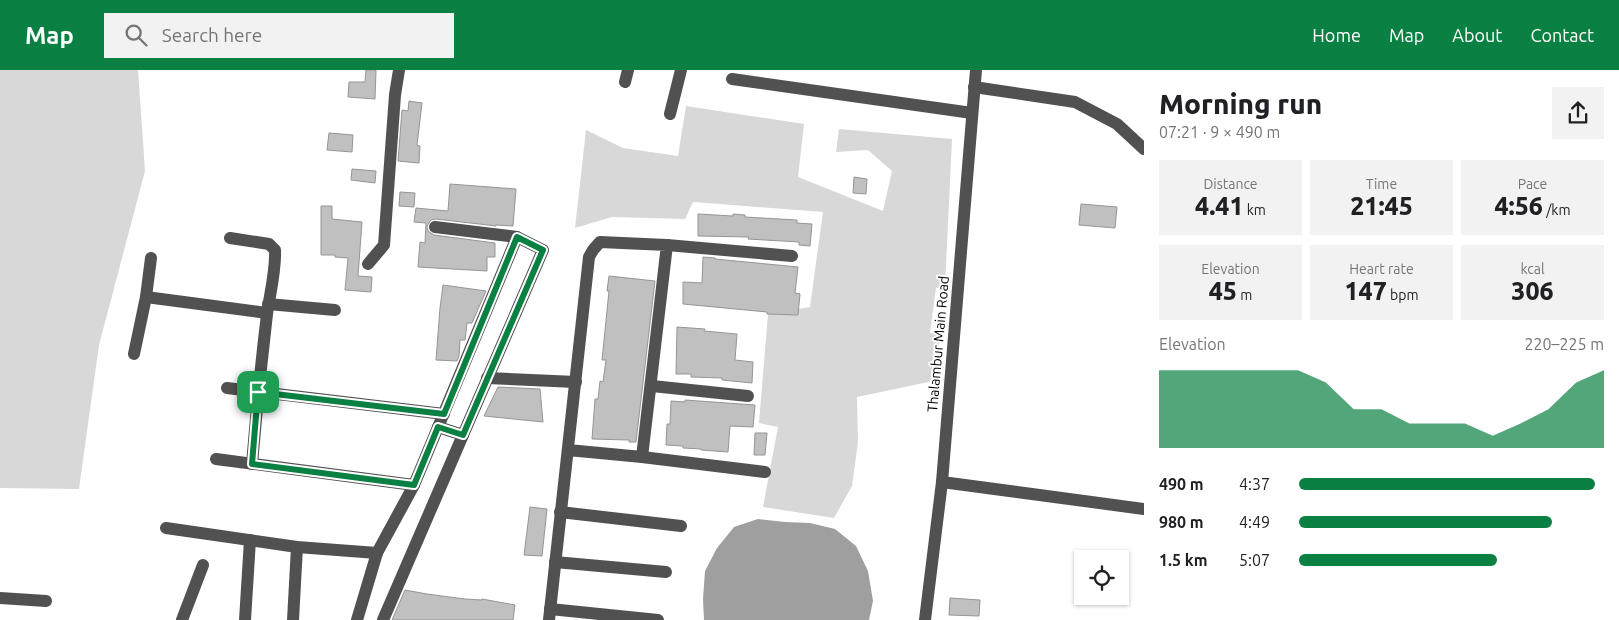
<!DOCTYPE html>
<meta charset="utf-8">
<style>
body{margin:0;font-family:Ubuntu,sans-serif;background:#f2f2f2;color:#202124;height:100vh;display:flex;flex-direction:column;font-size:19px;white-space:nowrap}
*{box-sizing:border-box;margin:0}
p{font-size:16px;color:#757577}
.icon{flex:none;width:28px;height:28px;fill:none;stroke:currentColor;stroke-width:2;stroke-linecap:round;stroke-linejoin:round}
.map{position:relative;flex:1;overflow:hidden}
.sheet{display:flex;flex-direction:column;background:#fff;width:475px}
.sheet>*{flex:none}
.buttons{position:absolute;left:1074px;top:480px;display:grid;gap:10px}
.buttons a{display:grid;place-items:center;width:55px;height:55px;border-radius:0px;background:#fff;box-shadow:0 1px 4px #0004;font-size:25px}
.pin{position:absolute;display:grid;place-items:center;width:42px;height:42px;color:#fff;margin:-21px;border-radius:10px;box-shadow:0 2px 8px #0006}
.round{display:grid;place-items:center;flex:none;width:52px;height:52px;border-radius:0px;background:#f2f2f2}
.headline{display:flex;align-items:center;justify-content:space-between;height:85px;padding:0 15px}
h1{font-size:28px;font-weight:800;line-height:38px}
.figures{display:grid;grid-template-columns:repeat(3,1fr);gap:8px;height:85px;padding:5px 15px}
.figures div{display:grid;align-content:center;border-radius:0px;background:#f2f2f2;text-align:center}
.figures b{font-size:25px;font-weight:800}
.figures small{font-size:14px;font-weight:400}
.figures p{font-size:14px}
.chart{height:140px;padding:10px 15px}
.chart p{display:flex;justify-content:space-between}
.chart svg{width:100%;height:90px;margin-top:5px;fill:#0b8043;opacity:.7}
ul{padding:0 15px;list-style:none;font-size:16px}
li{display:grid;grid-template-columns:80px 60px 1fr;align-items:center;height:38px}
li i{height:12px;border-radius:6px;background:#0b8043}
header{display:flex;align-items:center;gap:30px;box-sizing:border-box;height:70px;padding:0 25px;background:#0b8043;color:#fff}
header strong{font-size:24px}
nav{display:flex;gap:28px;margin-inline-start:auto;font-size:18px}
.search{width:350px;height:45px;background:#f2f2f2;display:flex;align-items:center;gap:12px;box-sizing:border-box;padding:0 18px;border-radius:0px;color:#757577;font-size:19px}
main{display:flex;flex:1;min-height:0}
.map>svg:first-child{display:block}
.green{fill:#d8d8d8}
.water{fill:#9f9f9f}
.building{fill:#c0c0c0;stroke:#959595}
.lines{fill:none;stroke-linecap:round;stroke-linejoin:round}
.minor{stroke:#515151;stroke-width:12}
.route-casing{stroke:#fff;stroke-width:10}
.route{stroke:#0b8043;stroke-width:6}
.labels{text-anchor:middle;stroke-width:4;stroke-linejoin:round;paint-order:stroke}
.street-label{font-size:14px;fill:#000;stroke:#fff}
</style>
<header>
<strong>Map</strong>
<div class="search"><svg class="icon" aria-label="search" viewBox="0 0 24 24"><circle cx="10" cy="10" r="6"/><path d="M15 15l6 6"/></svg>Search here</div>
<nav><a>Home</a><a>Map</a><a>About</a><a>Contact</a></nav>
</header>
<main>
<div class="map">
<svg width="1144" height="550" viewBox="0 0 1144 550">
<rect width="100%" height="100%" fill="#fff"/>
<g class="green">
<path d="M0 0H138L145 101 99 275 79 419 0 418Z"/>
<path d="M686 36 804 54 798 107 883 141 892 101 868 80 836 82 839 59 952 69 945 217 936 218 930 263 941 264 933 311 857 327 858 372 852 416 834 448 763 437 778 357 759 353 768 244 810 237 823 142 693 132 685 149 612 147 575 158 586 60 623 78 678 86Z"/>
</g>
<path class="water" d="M758 449 785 452 810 453 835 459 856 476 868 501 873 531 869 550H704L703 529 705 501 717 478 734 457Z"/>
<g class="building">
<path d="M366 0H376L375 29 348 27 349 12H365Z"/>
<path d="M409 31 422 33 417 75 420 76 419 93 398 91 402 40 408 41Z"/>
<path d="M329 63 353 65 352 82 327 80Z"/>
<path d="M352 99 376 101 375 113 351 110Z"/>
<path d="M854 107 867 109 866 124 853 123Z"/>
<path d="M450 114 516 119 513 156 496 155V156L436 149 431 150 427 156 428 161 434 165 495 173V187H487V201L418 197 420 172 425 173 426 153 414 152 416 138 448 141Z"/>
<path d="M400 122 415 123 414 137 399 136Z"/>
<path d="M1081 134 1117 137 1115 158 1079 155Z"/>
<path d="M321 136H332V149L362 152 358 206 372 207 371 222 345 220 348 188 335 187V185H321Z"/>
<path d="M698 144 733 146V144L745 145V147L797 150V153L812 154 810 176 799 175V172L748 169 749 167 698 166Z"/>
<path d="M703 187 715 188V189L798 197 795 223 800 224 798 245 767 244V242L683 234V212L702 213Z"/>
<path d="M609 206 655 211 636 372H629V370L592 369 595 329H598L600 311 603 312 606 290H602L609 221H607Z"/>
<path d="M443 215 486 221 472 253H467L465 270H460L459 286 457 291 436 290 440 238Z"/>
<path d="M677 257 705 259 704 261 737 264 735 290 753 292 752 313 722 310V308L691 307V304H676Z"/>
<path d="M498 317 540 319 543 352 484 346Z"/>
<path d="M685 330 755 335 753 357 730 356 728 382 701 380V379L683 378V376L666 375 667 354H670L671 331 685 332Z"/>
<path d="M755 363H767L765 385H754Z"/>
<path d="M530 437 547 439 542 486 524 485Z"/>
<path d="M405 520 427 524 465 529 482 530V529L515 535 513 550H392Z"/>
<path d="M950 528 980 530 979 546 949 545Z"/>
</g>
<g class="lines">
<g class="minor">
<path d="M732 9 972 43"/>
<path d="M625 12 628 0"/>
<path d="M974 17 1075 32 1117 54 1144 79"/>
<path d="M670 44 681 0"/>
<path d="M230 168 269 174 275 180C276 201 270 223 267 244 261 294 256 344 252 394"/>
<path d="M667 175 792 186"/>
<path d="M368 194 384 175 395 25 399 0"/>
<path d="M146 227 267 243"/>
<path d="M268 234 335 240"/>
<path d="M134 284 146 227 151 188"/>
<path d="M487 308 576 312"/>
<path d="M652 316 748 326"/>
<path d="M227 318 444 344"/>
<path d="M438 357 463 365"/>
<path d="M642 387 765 402"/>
<path d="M216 389 414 415"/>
<path d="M942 412 1144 439"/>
<path d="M560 442 681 456"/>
<path d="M166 458 297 477 377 483"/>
<path d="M555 492 666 502"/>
<path d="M0 528 46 531"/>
<path d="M550 539 658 550"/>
<path d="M182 550 203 495"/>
<path d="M245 550 250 470"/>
<path d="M293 550 297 477"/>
<path d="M357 550 377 483 414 415 517 167"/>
<path d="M383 550 543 180 517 167 435 157"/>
<path d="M549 550 589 187 593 180 600 172 667 175 642 387 568 380"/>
<path d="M925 550 942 412 976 0"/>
</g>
</g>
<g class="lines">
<defs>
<path id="route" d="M517 167 543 180 463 365 438 357 414 415 252 394 258 322 444 344Z"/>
</defs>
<use href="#route" class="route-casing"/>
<use href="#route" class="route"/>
</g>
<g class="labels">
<g class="street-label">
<text transform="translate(938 274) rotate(-85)" y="5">Thalambur Main Road</text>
</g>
</g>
</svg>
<div class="buttons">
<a><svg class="icon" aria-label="locate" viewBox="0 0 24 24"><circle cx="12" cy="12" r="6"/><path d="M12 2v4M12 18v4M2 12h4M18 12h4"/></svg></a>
</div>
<div class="pin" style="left:258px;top:322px;background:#1e9e55"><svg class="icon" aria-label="arrive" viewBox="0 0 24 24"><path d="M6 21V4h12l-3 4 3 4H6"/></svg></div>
</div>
<section class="sheet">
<div class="headline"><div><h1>Morning run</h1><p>07:21 · 9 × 490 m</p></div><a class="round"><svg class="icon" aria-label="share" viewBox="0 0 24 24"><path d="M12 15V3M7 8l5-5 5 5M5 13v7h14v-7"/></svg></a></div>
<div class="figures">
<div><p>Distance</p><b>4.41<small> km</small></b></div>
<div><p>Time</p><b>21:45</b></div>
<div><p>Pace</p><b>4:56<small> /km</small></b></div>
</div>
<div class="figures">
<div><p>Elevation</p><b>45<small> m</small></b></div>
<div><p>Heart rate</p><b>147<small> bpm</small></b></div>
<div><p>kcal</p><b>306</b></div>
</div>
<div class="chart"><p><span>Elevation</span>220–225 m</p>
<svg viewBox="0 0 160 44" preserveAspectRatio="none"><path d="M0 44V6L10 6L20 6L30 6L40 6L50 6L60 12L70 25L80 25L90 32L100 32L110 32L120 38L130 32L140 25L150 12L160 6V44z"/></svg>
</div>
<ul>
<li><b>490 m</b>4:37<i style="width:97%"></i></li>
<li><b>980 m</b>4:49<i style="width:83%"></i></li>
<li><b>1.5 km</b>5:07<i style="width:65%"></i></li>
</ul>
</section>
</main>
